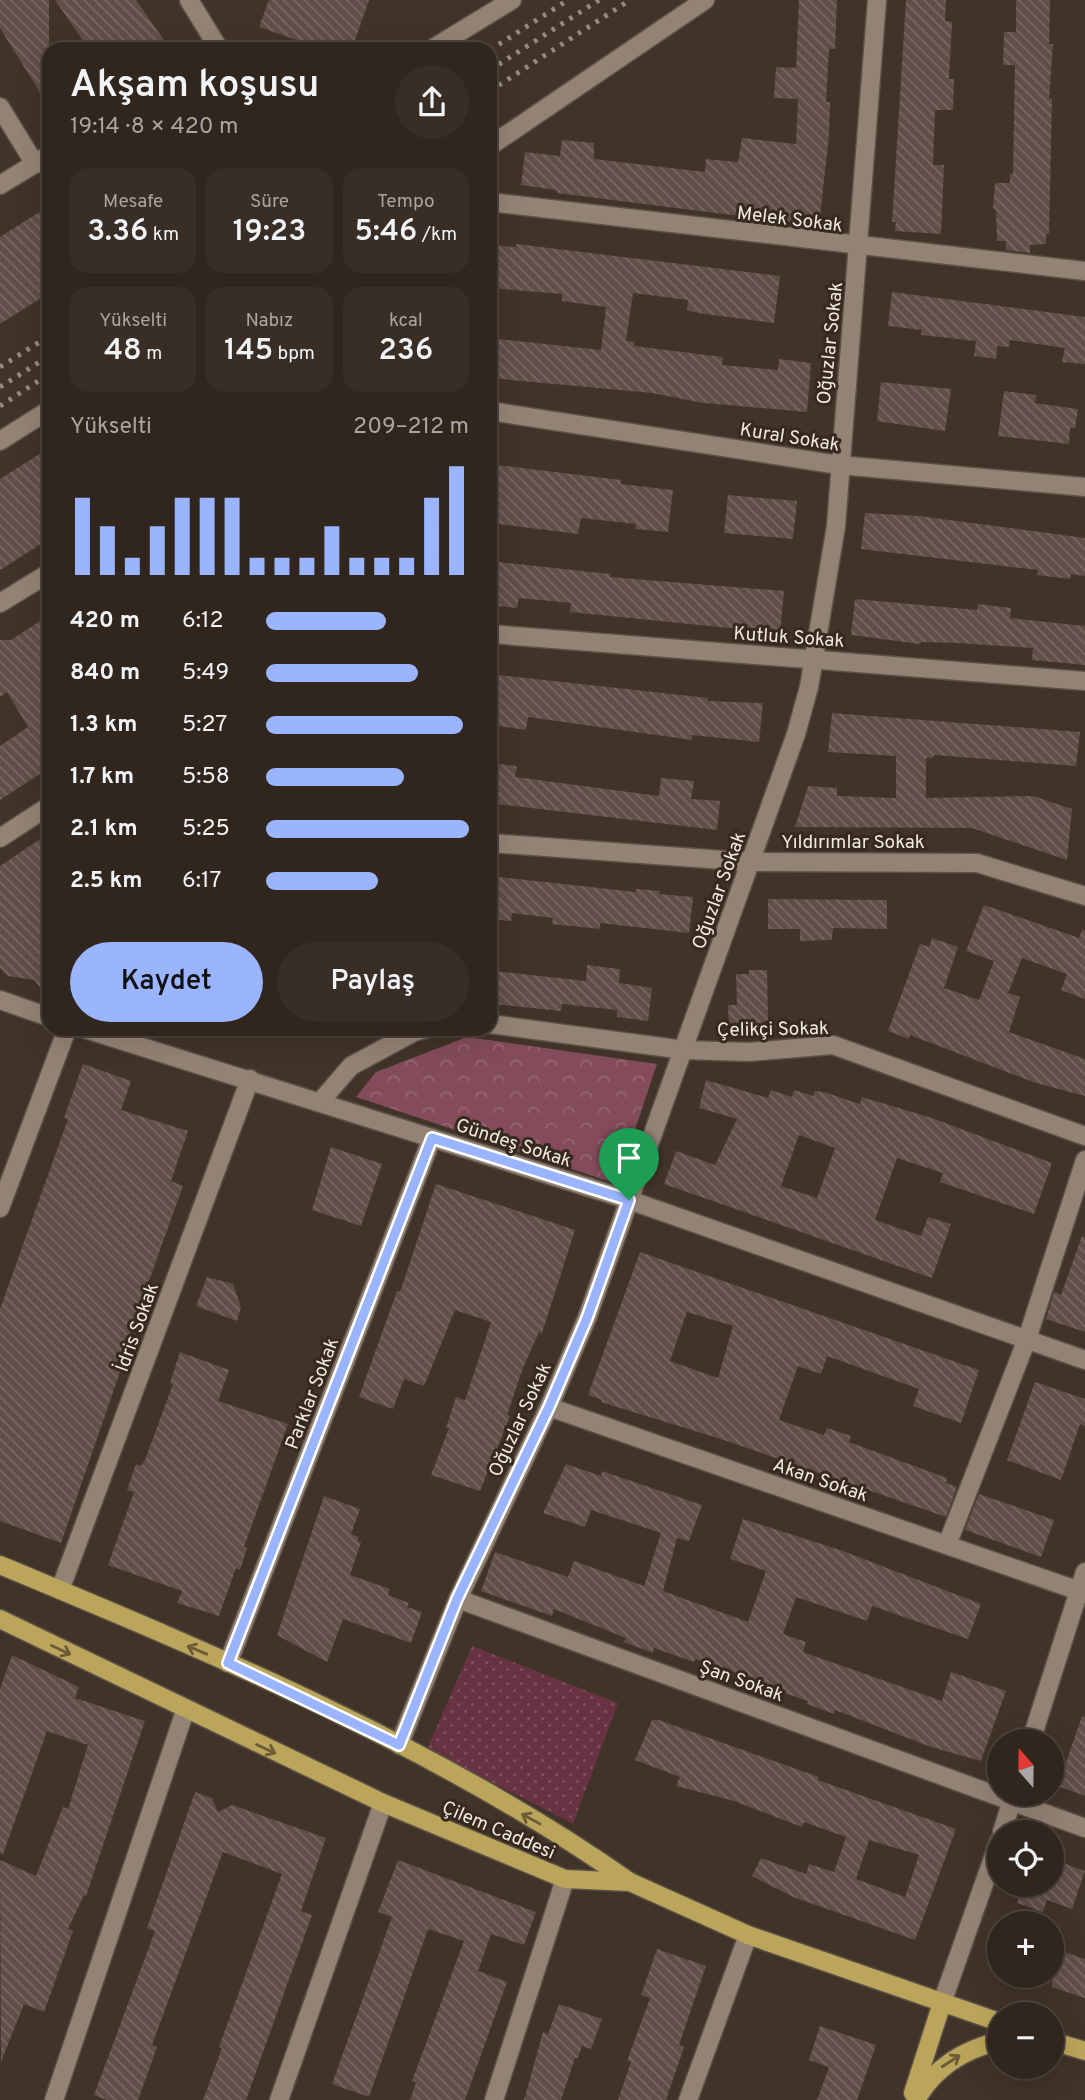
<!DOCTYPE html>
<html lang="tr">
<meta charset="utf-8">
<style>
body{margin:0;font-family:Overpass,sans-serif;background:#382e26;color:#f1f3f6;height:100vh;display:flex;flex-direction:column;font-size:26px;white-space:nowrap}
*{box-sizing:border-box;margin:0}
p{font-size:23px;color:#a8a5a4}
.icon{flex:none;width:38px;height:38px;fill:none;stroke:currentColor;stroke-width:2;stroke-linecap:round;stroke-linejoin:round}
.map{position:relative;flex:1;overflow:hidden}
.side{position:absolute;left:42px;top:42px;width:455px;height:994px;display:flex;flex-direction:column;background:#30261d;border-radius:21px;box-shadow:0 7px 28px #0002,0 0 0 2px #4b433b}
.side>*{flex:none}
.needle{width:46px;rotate:340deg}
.tools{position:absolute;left:987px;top:1729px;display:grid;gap:14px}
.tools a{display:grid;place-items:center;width:77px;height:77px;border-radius:50%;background:#30261d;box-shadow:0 7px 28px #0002,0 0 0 2px #4b433b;font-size:35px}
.pin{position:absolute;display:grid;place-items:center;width:60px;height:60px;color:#fff;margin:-72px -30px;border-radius:50% 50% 50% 0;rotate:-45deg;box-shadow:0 0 7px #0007}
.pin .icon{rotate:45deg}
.round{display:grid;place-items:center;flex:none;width:74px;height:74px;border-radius:37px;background:#382e26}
.head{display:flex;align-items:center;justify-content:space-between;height:119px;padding:0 28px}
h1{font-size:38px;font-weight:600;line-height:52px}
.figures{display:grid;grid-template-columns:repeat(3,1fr);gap:10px;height:119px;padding:7px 28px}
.figures div{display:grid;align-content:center;border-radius:18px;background:#382e26;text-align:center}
.figures b{font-size:30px;font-weight:600}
.figures small{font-size:19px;font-weight:400}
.figures p{font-size:19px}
.chart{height:196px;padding:14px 28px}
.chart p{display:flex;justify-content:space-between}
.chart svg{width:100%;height:126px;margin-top:7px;stroke:#9ab5fd;stroke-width:6}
.cta{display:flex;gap:14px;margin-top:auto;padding:14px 28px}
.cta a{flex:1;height:80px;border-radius:42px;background:#9ab5fd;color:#111;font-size:28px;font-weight:600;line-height:80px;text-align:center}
.cta a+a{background:#382e26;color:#f1f3f6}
ul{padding:0 28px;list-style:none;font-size:23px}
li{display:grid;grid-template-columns:112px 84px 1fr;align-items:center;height:52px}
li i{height:18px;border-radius:9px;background:#9ab5fd}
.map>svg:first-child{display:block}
.forest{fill:url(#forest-crowns)}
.park{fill:url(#park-dots)}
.building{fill:url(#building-back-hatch);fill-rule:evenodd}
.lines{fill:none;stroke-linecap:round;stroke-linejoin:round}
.minor-casing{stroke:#5c5146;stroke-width:21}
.major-casing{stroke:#5c5146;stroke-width:21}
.minor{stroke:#938375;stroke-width:18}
.major{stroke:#bba55b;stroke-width:18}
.rail{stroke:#958a80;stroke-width:5;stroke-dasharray:3.5 7;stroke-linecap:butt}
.oneway{stroke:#6b5b36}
.route-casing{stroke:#fff;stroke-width:14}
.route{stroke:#9ab5fd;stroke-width:9}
.labels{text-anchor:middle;stroke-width:6;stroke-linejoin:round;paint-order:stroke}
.street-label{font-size:19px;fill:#f1e9e1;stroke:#36291d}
</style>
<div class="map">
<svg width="1085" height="2100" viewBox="0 0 1085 2100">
<defs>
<pattern id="forest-crowns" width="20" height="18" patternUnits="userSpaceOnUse" patternTransform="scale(1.75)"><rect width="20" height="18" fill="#844b5b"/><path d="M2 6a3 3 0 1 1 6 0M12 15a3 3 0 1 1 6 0" fill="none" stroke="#966572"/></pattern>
<pattern id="park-dots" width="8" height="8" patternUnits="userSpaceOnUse" patternTransform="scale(1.75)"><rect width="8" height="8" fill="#673242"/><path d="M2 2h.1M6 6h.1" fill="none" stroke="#7d505d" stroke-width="1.8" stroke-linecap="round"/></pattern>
<pattern id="building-back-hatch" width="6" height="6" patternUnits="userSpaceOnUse" patternTransform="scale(1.75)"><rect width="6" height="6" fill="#614e49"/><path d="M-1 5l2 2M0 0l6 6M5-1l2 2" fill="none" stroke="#786863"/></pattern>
</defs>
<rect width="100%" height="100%" fill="#403327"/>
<path class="forest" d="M467 1037 657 1064 617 1184 356 1097 376 1072Z"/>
<path class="park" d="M472 1646 618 1703 573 1824 427 1749Z"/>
<g class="building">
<path d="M0 0H49V107L0 28Z"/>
<path d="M55 0H136L166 43 152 49H89Z"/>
<path d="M269 0H369L352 49H323L259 27Z"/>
<path d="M799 0H837L835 49H829L826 102H830L829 135 819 226 557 193V190L521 185 525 152 560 156 562 140 594 143V159L705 172 706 159 738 162 742 138 796 144 798 99 774 98 776 67 796 68Z"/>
<path d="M906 0H946L945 21 952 22 949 79H954L953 110H935L933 165H944L941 234 895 231 896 222H892Z"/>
<path d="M1016 0H1050L1049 44H1053L1049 99 1052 98 1049 234H1046V244L1030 245V253L1006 250V241H997L996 210 993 209 995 183H1010V174H1013L1015 65H1003L1004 32H1016Z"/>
<path d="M49 206V293L0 324V237Z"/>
<path d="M516 244 780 276 774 323 698 313 687 310 688 300 633 293 626 341 634 342V346L723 357 722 365 778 370 779 359 811 363 807 412 703 403 652 393 490 378V338L601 350 606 307 562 301V294L490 288V245L516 247Z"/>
<path d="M892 292 1085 317V364L1062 362 1065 348 1010 340 1009 347 997 346 996 359 974 356 976 341 921 335 922 330 888 326Z"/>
<path d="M881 382 951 389 945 431 877 421Z"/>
<path d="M1004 391 1036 395 1035 403 1078 409 1075 428H1070L1069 444 998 436Z"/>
<path d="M49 448V539L0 570V479Z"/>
<path d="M498 465 621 480V484L673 490 668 532 635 529 636 524 581 518 578 534 491 523 490 469H498Z"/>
<path d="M728 495 797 501 793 539 724 533Z"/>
<path d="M865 513 919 516 1085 538V576L1071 574 1070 579 1037 575 1038 570 861 549Z"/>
<path d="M490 561 610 574V577L784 591 780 633 570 612 571 603 519 598 517 608 490 605Z"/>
<path d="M855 599 977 610 978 604 1011 608 1010 618 1085 626V665L1032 660 1033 648 957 643 921 642 920 644 851 635Z"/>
<path d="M49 615V768L0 800V746L28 727 7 692 0 697V640H11Z"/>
<path d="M490 674 708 698V701L763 703 759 742 692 735V740L528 717 526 730 492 725Z"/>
<path d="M832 713 1080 732 1076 766 934 755 933 758H926V798L1033 796 1072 809 1067 860 972 828 795 827 808 786 837 788V796L896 798V756L828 752Z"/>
<path d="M490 763 517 766 515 777 659 796 661 778 694 781 691 799 720 801 717 830 490 803Z"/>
<path d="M49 833V999L34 980 8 976 0 968V866Z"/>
<path d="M490 876 636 892V889L660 891 659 894 693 897 689 933 600 923V929L552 924 553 918 512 913 511 921 490 919Z"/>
<path d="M768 899 887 900V929L833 928 832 940 800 941V929H768Z"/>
<path d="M984 905 1079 938 1082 930H1085V999L1061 990 1067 974 1022 958 1008 993 1020 997 1009 1032 1085 1059V1096L1036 1083 910 1035 909 1039 888 1031 920 944 929 947 932 938 958 947 944 988 979 1000 994 961 966 951Z"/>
<path d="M587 965 620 969 619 983 652 988 648 1021 617 1017V1010L562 1004 561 1011 492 1004 495 971 586 981Z"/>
<path d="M749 970H767L768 1021H764V1026L729 1027 728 1005H737L736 974H749Z"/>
<path d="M83 1064 131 1081 121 1110 188 1131 171 1181 183 1186 128 1339 131 1340 61 1543 0 1521V1309L68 1119 64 1118Z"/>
<path d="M706 1080 768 1098 771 1090 792 1097 794 1090 813 1096 815 1091 824 1092 860 1104 862 1097 932 1118 1052 1163 1034 1214 940 1182 943 1173 897 1158 875 1220 921 1236 928 1217 951 1224 932 1278 664 1184 676 1151 715 1165 737 1119 699 1108ZM799 1135 835 1148 817 1198 781 1186Z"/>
<path d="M331 1147 382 1164 361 1226 312 1210Z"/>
<path d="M436 1184 575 1230 542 1333 539 1332 523 1368 507 1415 510 1416 480 1491 431 1475 449 1428H446L456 1397 465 1400 491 1322 455 1310 424 1386 404 1379 393 1409 359 1397 397 1291 400 1292Z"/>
<path d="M1082 1236 1085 1237V1332L1046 1319 1054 1292 1061 1295Z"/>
<path d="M640 1252 979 1370 961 1423 913 1406 919 1389 827 1356 821 1374 798 1366 779 1420 824 1435 827 1428 851 1436 849 1442 947 1478 946 1483 957 1487 946 1517 724 1440 601 1402 602 1400 588 1395ZM687 1312 733 1326 718 1378 670 1361Z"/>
<path d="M207 1277 233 1284 241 1307 237 1321 196 1306Z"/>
<path d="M180 1352 229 1370 218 1401 288 1424 244 1547 247 1548 240 1570 236 1568 219 1616 177 1603 182 1591 108 1565 134 1492 127 1490 136 1464 141 1466 145 1460 173 1384 170 1383Z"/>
<path d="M1035 1382 1085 1399V1426L1080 1424 1061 1480 1007 1460Z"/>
<path d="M566 1464 601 1476 602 1471 702 1505 689 1541 677 1538 663 1591 748 1622 766 1571 730 1559 743 1519 843 1551 981 1604 968 1639 872 1606 867 1621 796 1597 783 1634 806 1642 803 1652 942 1701 951 1672 1006 1691 981 1761 931 1747 835 1710 834 1714 807 1704 808 1701 764 1686 763 1689 736 1680 739 1674 695 1659 694 1662 654 1648 653 1653 624 1642 626 1638 554 1609 552 1616 481 1591 495 1552 568 1577 574 1561 644 1586 661 1533 591 1510 585 1527 543 1513Z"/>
<path d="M979 1494 1054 1520 1041 1557 965 1530Z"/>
<path d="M324 1496 360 1509 351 1534 359 1537 357 1541 361 1542 350 1575 390 1589 388 1595 409 1603 407 1607 422 1612 411 1643 343 1619 327 1662 277 1635Z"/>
<path d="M12 1655 79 1687 75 1698 145 1721 86 1896 84 1895 68 1929 73 1931 44 2012 24 2004 1 2062 0 1860 36 1876 63 1807 68 1809 88 1745 47 1731 3 1854 0 1853V1689Z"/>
<path d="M1082 1716 1085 1717V1796L1058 1786Z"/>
<path d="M652 1720H659L819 1777 818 1780 956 1829 915 1940 793 1897 752 1876 761 1858 806 1874 809 1864 834 1872 846 1837 804 1822 802 1827 734 1801 676 1786 680 1777 635 1760ZM869 1840 919 1855 905 1897 856 1879Z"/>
<path d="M195 1792 212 1798 218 1812 232 1805 326 1838 301 1911 312 1915 246 2100H203L222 2048 219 2047 282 1874 223 1852 152 2045 157 2047 138 2100H107L94 2095 155 1931 147 1928Z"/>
<path d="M1052 1859 1085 1871 1072 1909 1047 1900 1043 1912 1017 1903 1022 1891 1013 1887V1885H1052Z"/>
<path d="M398 1860 536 1912 524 1945 491 1934 478 1971 507 1982 465 2100H410L416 2083 412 2081 464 1941 428 1929 369 2097 332 2084 392 1917 378 1912Z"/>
<path d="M1052 1948 1085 1959V1998L1052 1987Z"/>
<path d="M657 1949 706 1966 679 2045 684 2047 666 2100H618L631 2062 627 2061 650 1998 641 1995Z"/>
<path d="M559 2004 602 2019 591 2049 582 2046 578 2058H575L561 2100H524L543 2032 548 2034Z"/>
<path d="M820 2026 876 2045 857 2100H817L829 2067 809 2060Z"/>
</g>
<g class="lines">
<defs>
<g id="minor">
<path d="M189 0 219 49"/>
<path d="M432 49 512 0"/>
<path d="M0 107 35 164"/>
<path d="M490 146 705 0"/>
<path d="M0 185 49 155"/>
<path d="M490 202 1085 271"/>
<path d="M490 411 839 465 1085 487"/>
<path d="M0 441 49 410"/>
<path d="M0 603 49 573"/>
<path d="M490 634 1085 681"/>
<path d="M0 838 49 806"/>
<path d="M490 843 750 862 977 863 1085 896"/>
<path d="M0 1000 49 1017"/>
<path d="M490 1024 684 1050 749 1052 833 1045 1085 1136"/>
<path d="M85 1029 629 1200 1085 1360"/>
<path d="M320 1102 351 1066 414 1032 425 1029"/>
<path d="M0 1208 67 1029"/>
<path d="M549 1407 1085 1593"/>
<path d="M947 1545 1027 1339 1085 1160"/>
<path d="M60 1590 250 1079"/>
<path d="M458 1599 1085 1828"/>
<path d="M228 1663 432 1138"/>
<path d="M1031 1741 1085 1572"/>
<path d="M399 1745 458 1599 549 1407 587 1318 796 734 809 687 836 526 877 0"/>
<path d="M1002 1832 1014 1794"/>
<path d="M942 2003 999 1841"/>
<path d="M54 2100 185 1711"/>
<path d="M279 2100 383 1803"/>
<path d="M494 2100 565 1879"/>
<path d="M688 2100 748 1935"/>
</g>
<g id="major">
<path d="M0 1565C216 1655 438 1747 630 1882"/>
<path d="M0 1619 383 1803 565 1879 630 1882 748 1935 999 2022"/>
<path d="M1052 2041 1085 2051"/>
<path d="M913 2093 942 2003"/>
<path d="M916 2100C935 2067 963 2050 999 2041"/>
</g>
</defs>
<use href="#minor" class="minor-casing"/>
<use href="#major" class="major-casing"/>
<use href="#minor" class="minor"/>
<use href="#major" class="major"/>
<g class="rail">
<path d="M490 50 568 0"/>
<path d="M490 70 599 0"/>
<path d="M490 91 630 0"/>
<path d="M0 367 49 336"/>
<path d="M0 387 49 356"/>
<path d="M0 406 49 374"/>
</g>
</g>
<defs><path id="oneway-shaft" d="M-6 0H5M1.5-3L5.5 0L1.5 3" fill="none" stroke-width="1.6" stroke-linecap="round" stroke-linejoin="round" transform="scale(1.75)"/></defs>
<g class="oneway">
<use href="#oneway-shaft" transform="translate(61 1650) rotate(26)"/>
<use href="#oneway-shaft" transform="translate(197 1650) rotate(-157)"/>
<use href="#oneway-shaft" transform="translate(266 1749) rotate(25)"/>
<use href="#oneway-shaft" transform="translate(531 1819) rotate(-151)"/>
<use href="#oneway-shaft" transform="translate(951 2061) rotate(-33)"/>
</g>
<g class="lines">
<defs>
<path id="route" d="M432 1138 629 1200 587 1318 549 1407 457 1599 399 1745 228 1663Z"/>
</defs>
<use href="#route" class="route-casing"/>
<use href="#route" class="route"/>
</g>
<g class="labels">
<g class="street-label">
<text transform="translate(790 218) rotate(7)" y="7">Melek Sokak</text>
<text transform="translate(829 343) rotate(-84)" y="7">Oğuzlar Sokak</text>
<text transform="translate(790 436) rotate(9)" y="7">Kural Sokak</text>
<text transform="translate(789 636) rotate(4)" y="7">Kutluk Sokak</text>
<text x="853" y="848">Yıldırımlar Sokak</text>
<text transform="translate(718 890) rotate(-70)" y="7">Oğuzlar Sokak</text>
<text transform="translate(773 1028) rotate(-1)" y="7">Çelikçi Sokak</text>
<text transform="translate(514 1142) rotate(18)" y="7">Gündeş Sokak</text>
<text transform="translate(136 1327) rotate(-70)" y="7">İdris Sokak</text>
<text transform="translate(311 1393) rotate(-69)" y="7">Parklar Sokak</text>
<text transform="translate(519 1419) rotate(-65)" y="7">Oğuzlar Sokak</text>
<text transform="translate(821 1479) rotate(19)" y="7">Akan Sokak</text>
<text transform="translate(742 1680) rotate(20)" y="7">Şan Sokak</text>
<text transform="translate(499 1829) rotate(23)" y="7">Çilem Caddesi</text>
</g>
</g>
</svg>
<div class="tools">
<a><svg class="needle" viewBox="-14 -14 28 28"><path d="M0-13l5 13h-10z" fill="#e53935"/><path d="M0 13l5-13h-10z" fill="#a8a5a4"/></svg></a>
<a><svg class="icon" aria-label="locate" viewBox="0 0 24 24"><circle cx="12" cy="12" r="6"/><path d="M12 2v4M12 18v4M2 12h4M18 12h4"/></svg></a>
<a>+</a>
<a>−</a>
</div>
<div class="pin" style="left:629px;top:1200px;background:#1e9e55"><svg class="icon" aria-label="arrive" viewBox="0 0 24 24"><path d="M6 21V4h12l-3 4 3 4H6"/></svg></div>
<section class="side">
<div class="head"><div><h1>Akşam koşusu</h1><p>19:14 · 8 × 420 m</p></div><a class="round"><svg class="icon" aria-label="share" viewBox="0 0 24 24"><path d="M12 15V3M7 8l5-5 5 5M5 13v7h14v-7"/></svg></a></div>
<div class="figures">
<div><p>Mesafe</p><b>3.36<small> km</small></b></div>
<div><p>Süre</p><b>19:23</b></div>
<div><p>Tempo</p><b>5:46<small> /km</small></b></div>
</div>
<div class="figures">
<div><p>Yükselti</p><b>48<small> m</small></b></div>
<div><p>Nabız</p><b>145<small> bpm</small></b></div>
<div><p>kcal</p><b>236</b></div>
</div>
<div class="chart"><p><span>Yükselti</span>209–212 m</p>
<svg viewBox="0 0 160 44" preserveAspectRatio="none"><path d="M5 44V17M15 44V27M25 44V38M35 44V27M45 44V17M55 44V17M65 44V17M75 44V38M85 44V38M95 44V38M105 44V27M115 44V38M125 44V38M135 44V38M145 44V17M155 44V6"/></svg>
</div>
<ul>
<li><b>420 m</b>6:12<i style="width:59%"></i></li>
<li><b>840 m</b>5:49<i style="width:75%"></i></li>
<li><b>1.3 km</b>5:27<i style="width:97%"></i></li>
<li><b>1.7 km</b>5:58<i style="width:68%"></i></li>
<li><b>2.1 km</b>5:25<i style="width:100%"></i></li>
<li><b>2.5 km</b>6:17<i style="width:55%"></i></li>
</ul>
<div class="cta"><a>Kaydet</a><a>Paylaş</a></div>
</section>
</div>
